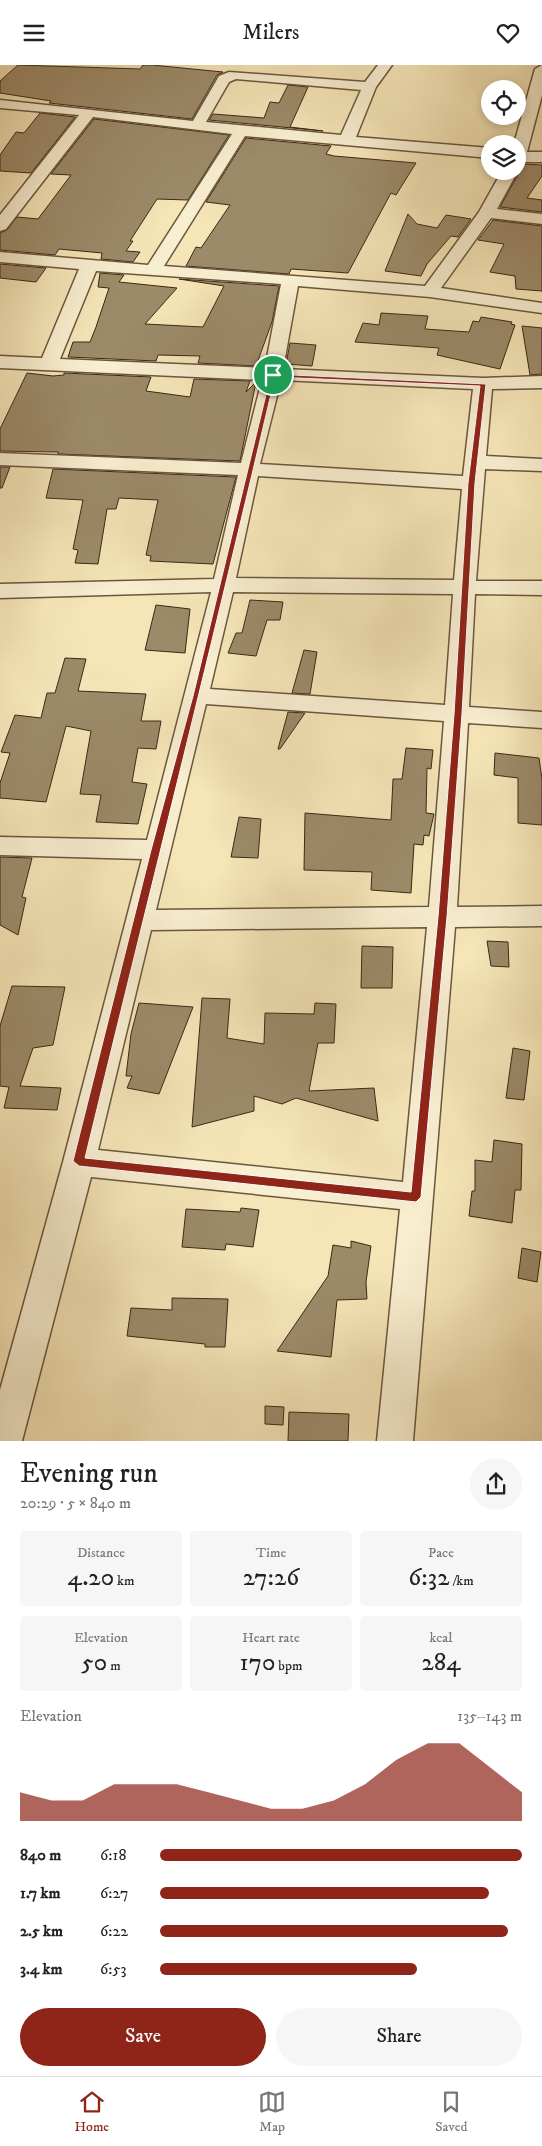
<!DOCTYPE html>
<meta charset="utf-8">
<style>
body{margin:0;font-family:"IM FELL DW Pica",serif;background:#f6f6f6;color:#222;height:100vh;display:flex;flex-direction:column;font-size:19px;white-space:nowrap}
*{box-sizing:border-box;margin:0}
p{font-size:16px;color:#767676}
.icon{flex:none;width:28px;height:28px;fill:none;stroke:currentColor;stroke-width:2;stroke-linecap:round;stroke-linejoin:round}
.map{position:relative;height:1376px;overflow:hidden}
.details{display:flex;flex-direction:column;background:#fff;flex:1}
.details>*{flex:none}
.fabs{position:absolute;left:481px;top:15px;display:grid;gap:10px}
.fabs a{display:grid;place-items:center;width:45px;height:45px;border-radius:50%;background:#fff;box-shadow:0 2px 8px #0003;font-size:25px}
.pin{position:absolute;display:grid;place-items:center;width:42px;height:42px;color:#fff;margin:-21px;border:2px solid #fff;border-radius:50%;box-shadow:0 1px 5px #0007}
.round{display:grid;place-items:center;flex:none;width:52px;height:52px;border-radius:26px;background:#f6f6f6}
.head{display:flex;align-items:center;justify-content:space-between;height:85px;padding:0 20px}
h1{font-size:28px;font-weight:600;line-height:38px}
.stats{display:grid;grid-template-columns:repeat(3,1fr);gap:8px;height:85px;padding:5px 20px}
.stats div{display:grid;align-content:center;border-radius:5px;background:#f6f6f6;text-align:center}
.stats b{font-size:25px;font-weight:600}
.stats small{font-size:14px;font-weight:400}
.stats p{font-size:14px}
.chart{height:140px;padding:10px 20px}
.chart p{display:flex;justify-content:space-between}
.chart svg{width:100%;height:90px;margin-top:5px;fill:#8f2418;opacity:.7}
.cta{display:flex;gap:10px;margin-top:auto;padding:10px 20px}
.cta a{flex:1;height:58px;border-radius:30px;background:#8f2418;color:#fff;font-size:20px;font-weight:600;line-height:58px;text-align:center}
.cta a+a{background:#f6f6f6;color:#222}
ul{padding:0 20px;list-style:none;font-size:16px}
li{display:grid;grid-template-columns:80px 60px 1fr;align-items:center;height:38px}
li i{height:12px;border-radius:6px;background:#8f2418}
header{display:flex;justify-content:space-between;align-items:center;height:65px;padding:0 20px;background:#fff;font-size:22px;font-weight:600}
.menu{display:flex;justify-content:space-around;align-items:center;height:70px;border-top:1px solid #e0e0e0;background:#fff;font-size:14px;color:#767676}
.menu a{display:grid;justify-items:center;gap:2px}
.menu .selected{color:#8f2418}
.map>svg:first-child{display:block}
.building{fill:#9c8a69;stroke:#3c2815}
.lines{fill:none;stroke-linecap:round;stroke-linejoin:round}
.minor-casing{stroke:#6a573e;stroke-width:3}
.minor{fill:#f8eed0;fill-rule:evenodd}
.route{fill:#8f2418;stroke:#fff;fill-rule:evenodd}
</style>
<header><svg class="icon" aria-label="menu" viewBox="0 0 24 24"><path d="M4 6h16M4 12h16M4 18h16"/></svg>Milers<svg class="icon" aria-label="heart" viewBox="0 0 24 24"><path d="M12 20l-8-8c-3-5 5-10 8-4 3-6 11-1 8 4z"/></svg></header>
<div class="map">
<svg width="542" height="1376" viewBox="0 0 542 1376">
<rect width="100%" height="100%" fill="#f5e5b7"/>
<filter id="stains"><feTurbulence type="fractalNoise" baseFrequency=".004" numOctaves="4"/><feColorMatrix values="0 0 0 0 .2 0 0 0 0 .09 0 0 0 0 .02 0 0 0 .5 -.17"/></filter>
<radialGradient id="worn" r=".72"><stop offset=".6" stop-color="#630" stop-opacity="0"/><stop offset="1" stop-color="#630" stop-opacity=".3"/></radialGradient>
<g class="building">
<path d="M18 0 140 4 143 0H152L223 7 217 10 192 54 49 38 51 36 0 28V16Z"/>
<path d="M288 20 308 22 290 62 323 66 209 55 213 49 264 53 270 37 279 38Z"/>
<path d="M40 48 75 52 31 108 0 106V90L16 67 24 68Z"/>
<path d="M94 54 229 70 188 135 157 134 130 176H133L126 186 140 187 133 197 101 194 102 188 59 184 55 190 0 185V168L7 165 17 152 38 154 71 110 51 109Z"/>
<path d="M246 73 331 81 326 89 334 91 416 98 396 130 391 128 348 208 291 204 289 209 186 201 196 182 201 183 230 140 206 137Z"/>
<path d="M524 99 542 100V111L527 133 542 135V147L500 142Z"/>
<path d="M408 149 417 159 437 163 446 150 471 154 458 172 451 171 427 199 421 211 385 206Z"/>
<path d="M493 155 542 161V226L516 224 515 211 490 207 504 179 478 175Z"/>
<path d="M0 199 46 203 36 217 0 213Z"/>
<path d="M100 208 124 210 119 217 177 223 145 259 203 262 224 221 179 214 279 221 272 257 256 301 198 298 200 291 158 290 156 296 68 292 73 277H90L96 262 109 223 98 222Z"/>
<path d="M381 248 428 251 425 264 469 267 473 256 479 257 481 252 512 257 511 259 515 260 500 304 437 290 439 283 355 277 363 258 379 260Z"/>
<path d="M522 261 542 263V309L530 310Z"/>
<path d="M290 278 316 280 312 301 286 299Z"/>
<path d="M27 308 53 311 64 310V308L151 312 146 326 190 332 194 314 250 316 246 327 256 317 240 396 58 389V387L0 386V364Z"/>
<path d="M0 402H10L2 423H0Z"/>
<path d="M53 404 236 412 213 499 150 496 151 491 146 490 158 435 119 433 116 444H107L98 499 75 498 78 485 73 484 83 435 46 433Z"/>
<path d="M250 535 283 537 280 555H267L256 591 228 588 236 568H242Z"/>
<path d="M156 540 190 544 185 588 145 585Z"/>
<path d="M304 585 317 587 310 629 292 628Z"/>
<path d="M65 593 86 594 78 626 146 629 141 656H161L156 684 138 683 132 717 147 719 138 759 96 757 101 730 80 729 91 666 66 661 46 737 0 733V718L10 688 1 687 15 650 41 653 47 628H55Z"/>
<path d="M288 647 305 648 280 684H278Z"/>
<path d="M406 683 433 685 431 704 427 703 426 748 434 749 429 771 424 770 423 780 414 779 411 828 371 825 372 807 304 805 305 748 391 755 393 714H402Z"/>
<path d="M495 688 539 693 542 714V760L518 758V713L494 710Z"/>
<path d="M239 752 261 754 258 793 231 792Z"/>
<path d="M0 792 32 793 22 832 26 833 18 870 0 860Z"/>
<path d="M487 876 508 877 509 902 491 901Z"/>
<path d="M362 881 393 882 392 923H361Z"/>
<path d="M12 921 65 922 53 980 33 983 20 1021 61 1023 57 1045 4 1043 9 1022 0 1021V961Z"/>
<path d="M202 933 230 934 227 973 264 979 265 948 314 949 315 938 336 939 334 978H318L309 1026 374 1023 378 1056 296 1033 282 1039 254 1031V1046L192 1062Z"/>
<path d="M139 938 193 942 159 1029 127 1023 132 1011H126L131 969Z"/>
<path d="M513 983 530 986 524 1035 506 1033Z"/>
<path d="M494 1075 522 1079 521 1125H515L512 1158 469 1151 472 1126H475V1095L492 1097Z"/>
<path d="M241 1143 259 1145 253 1182 226 1179 225 1185 182 1182 186 1144 240 1147Z"/>
<path d="M351 1176 371 1181 366 1217 367 1234 337 1235 331 1292 277 1286 328 1211 333 1180 351 1183Z"/>
<path d="M522 1183 541 1187 537 1217 518 1213Z"/>
<path d="M172 1233 228 1234 225 1282H205V1279L127 1271 131 1243 172 1245Z"/>
<path d="M265 1341 284 1342 283 1360 265 1359Z"/>
<path d="M289 1347 349 1349 348 1376H288Z"/>
</g>
<g class="lines">
<defs>
<g id="minor">
<path d="M378 0H392L376 22 356 72 490 83V93L245 71 164 201 425 221 479 147 502 106H518L497 144 542 149V159L491 153 441 223 542 238V248L430 232 298 221 283 304 483 313 542 311V323L492 324 486 391 542 394V406L485 404 476 516H542V530L475 529 469 642 542 647V663L468 658 457 842 542 841V861L455 862 413 1376H377L400 1144 91 1112 22 1376H0V1325L63 1097 142 794 0 790V772L147 775 211 527 0 533V519L214 514 238 410 0 400V388L241 398 262 315 0 303V291L42 293 79 204 0 197V187L148 200 232 69 93 52 6 164 0 166V150L79 50 0 43V35L193 56 219 11 229 7 365 17ZM236 14 361 25 341 70 206 57 229 17ZM96 206 281 219 265 303 60 294ZM281 315 473 324 463 411 260 399ZM258 411 462 424 454 515 236 513ZM233 527 453 529 445 640 210 624ZM206 639 444 656 429 842 156 845ZM427 862 403 1117 98 1085 151 865Z"/>
<path d="M542 0V30L527 87H542V97H518V79H514L535 4Z"/>
</g>
</defs>
<use href="#minor" class="minor-casing"/>
<use href="#minor" class="minor"/>
</g>
<path class="route" d="M271 309 486 319 475 418 462 649 447 852 421 1132 416 1137 79 1101 73 1096 151 785 193 631ZM275 312 480 321 468 418 454 649 438 852 411 1127 85 1093C148 833 214 573 275 312Z"/>
<rect width="100%" height="100%" filter="url(#stains)"/>
<rect width="100%" height="100%" fill="url(#worn)"/>
</svg>
<div class="fabs">
<a><svg class="icon" aria-label="locate" viewBox="0 0 24 24"><circle cx="12" cy="12" r="6"/><path d="M12 2v4M12 18v4M2 12h4M18 12h4"/></svg></a>
<a><svg class="icon" aria-label="layers" viewBox="0 0 24 24"><path d="M12 4l9 5-9 5-9-5zM3 14l9 5 9-5"/></svg></a>
</div>
<div class="pin" style="left:273px;top:310px;background:#1e9e55"><svg class="icon" aria-label="arrive" viewBox="0 0 24 24"><path d="M6 21V4h12l-3 4 3 4H6"/></svg></div>
</div>
<section class="details">
<div class="head"><div><h1>Evening run</h1><p>20:29 · 5 × 840 m</p></div><a class="round"><svg class="icon" aria-label="share" viewBox="0 0 24 24"><path d="M12 15V3M7 8l5-5 5 5M5 13v7h14v-7"/></svg></a></div>
<div class="stats">
<div><p>Distance</p><b>4.20<small> km</small></b></div>
<div><p>Time</p><b>27:26</b></div>
<div><p>Pace</p><b>6:32<small> /km</small></b></div>
</div>
<div class="stats">
<div><p>Elevation</p><b>50<small> m</small></b></div>
<div><p>Heart rate</p><b>170<small> bpm</small></b></div>
<div><p>kcal</p><b>284</b></div>
</div>
<div class="chart"><p><span>Elevation</span>135–143 m</p>
<svg viewBox="0 0 160 44" preserveAspectRatio="none"><path d="M0 44V30L10 34L20 34L30 26L40 26L50 26L60 30L70 34L80 38L90 38L100 34L110 26L120 14L130 6L140 6L150 18L160 30V44z"/></svg>
</div>
<ul>
<li><b>840 m</b>6:18<i style="width:100%"></i></li>
<li><b>1.7 km</b>6:27<i style="width:91%"></i></li>
<li><b>2.5 km</b>6:22<i style="width:96%"></i></li>
<li><b>3.4 km</b>6:53<i style="width:71%"></i></li>
</ul>
<div class="cta"><a>Save</a><a>Share</a></div>
</section>
<nav class="menu">
<a class="selected"><svg class="icon" aria-label="home" viewBox="0 0 24 24"><path d="M3 11l9-7 9 7M6 9v11h12V9"/></svg>Home</a>
<a><svg class="icon" aria-label="map" viewBox="0 0 24 24"><path d="M3 6l6-2 6 2 6-2v14l-6 2-6-2-6 2zM9 4v14M15 6v14"/></svg>Map</a>
<a><svg class="icon" aria-label="saved" viewBox="0 0 24 24"><path d="M7 4h10v16l-5-4-5 4z"/></svg>Saved</a>
</nav>
